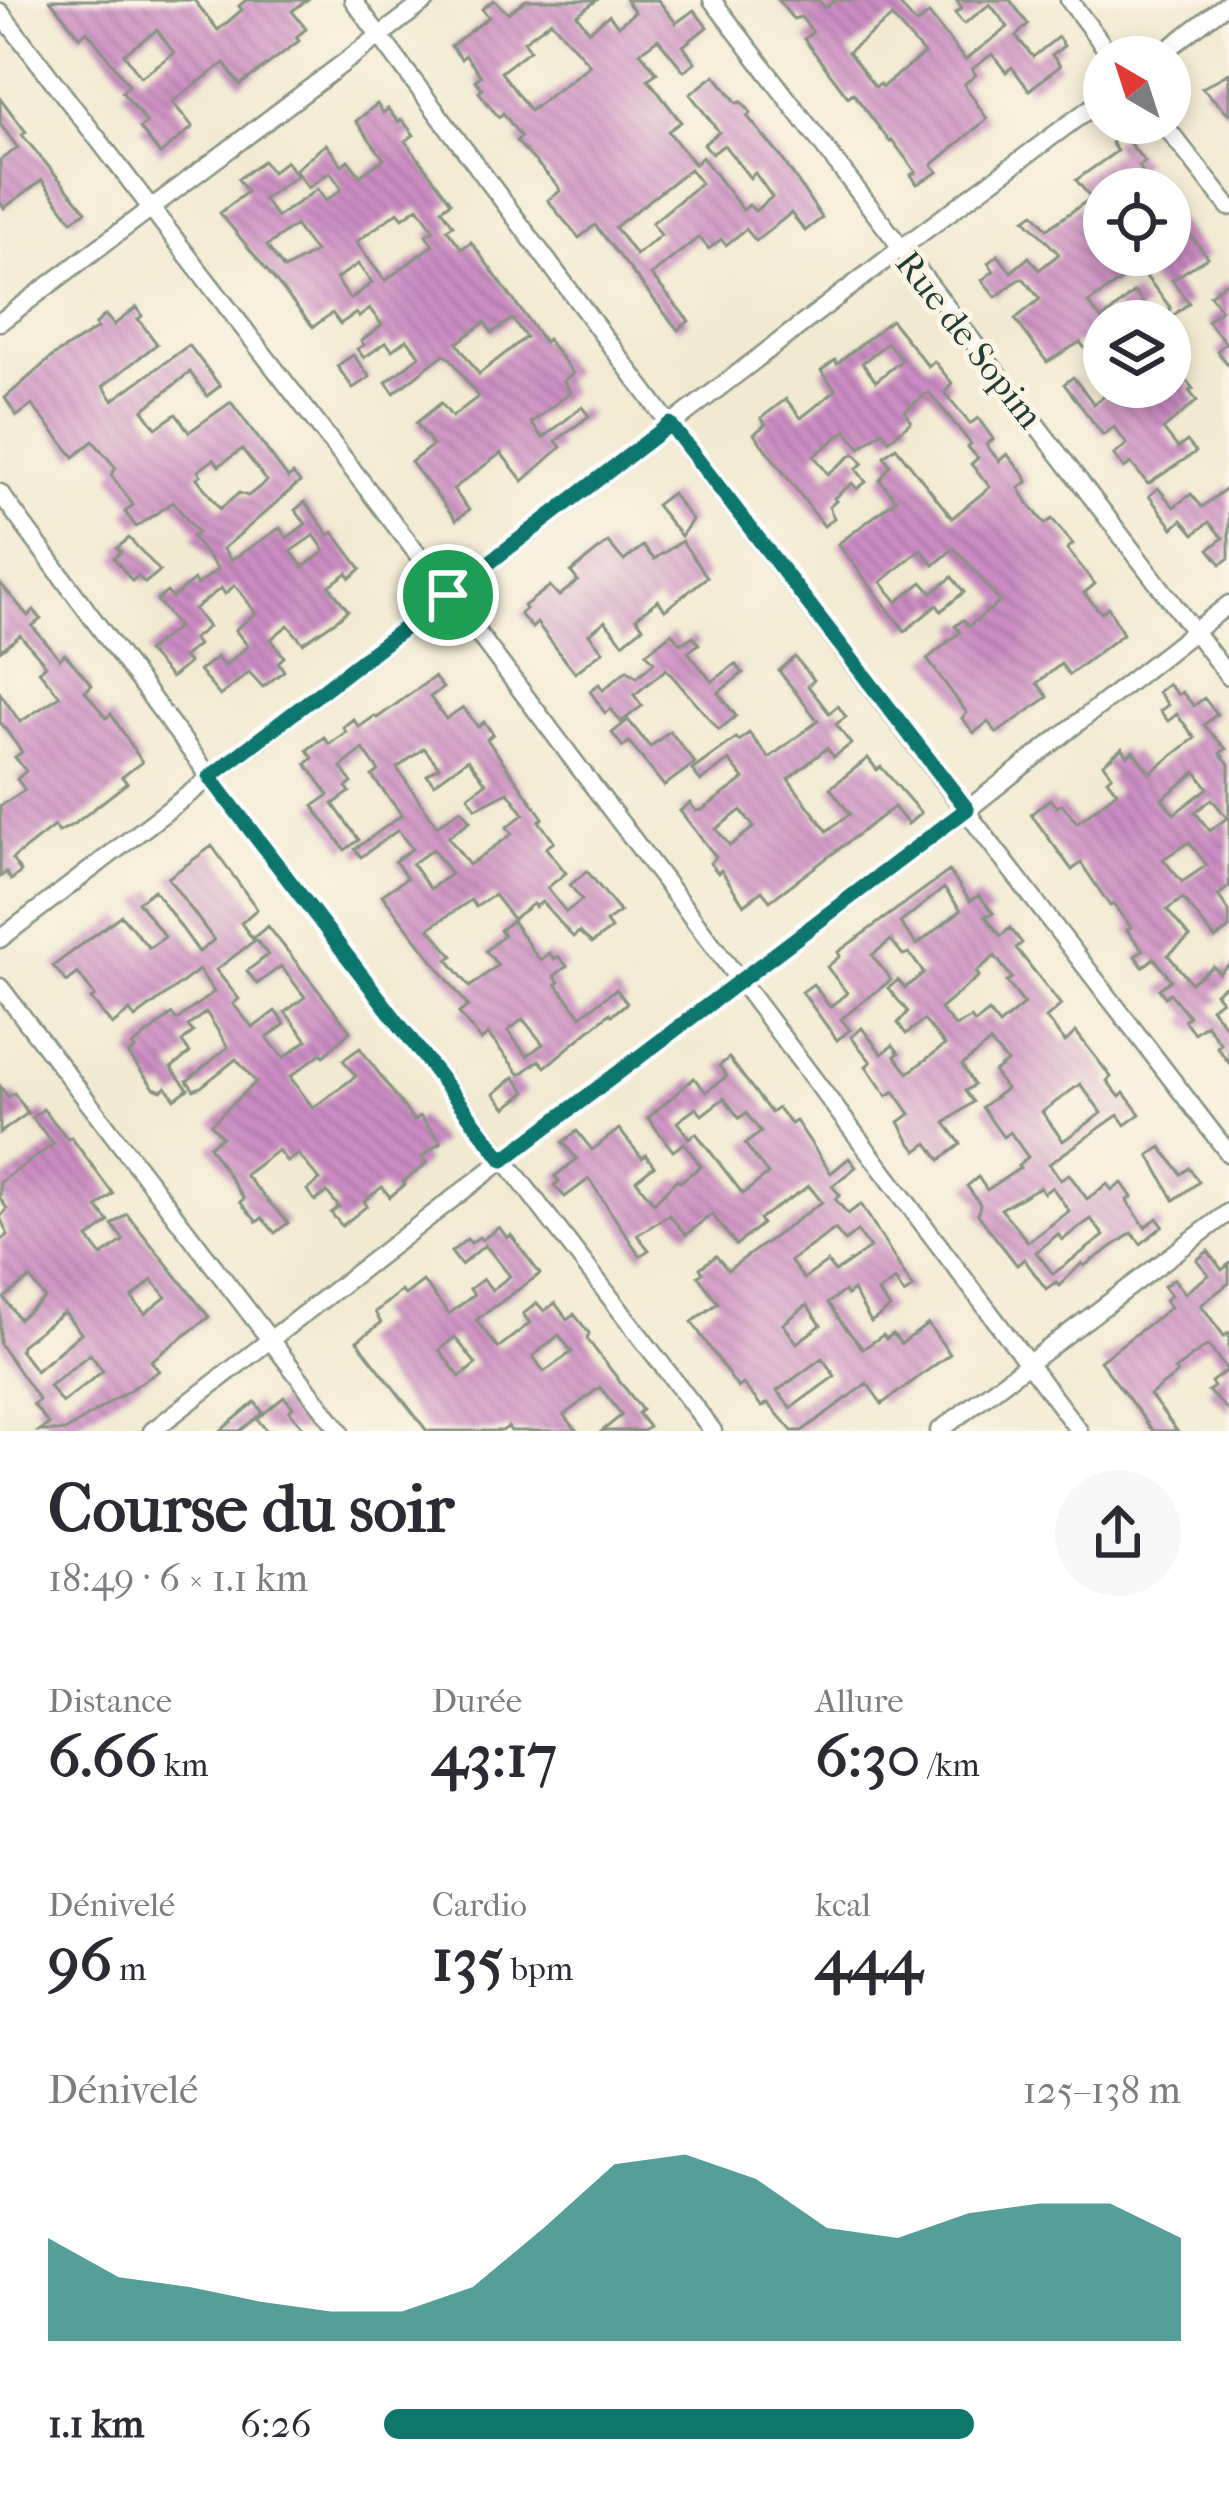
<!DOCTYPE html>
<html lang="fr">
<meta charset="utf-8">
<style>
body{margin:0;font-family:"IM FELL French Canon",serif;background:#f7f7f7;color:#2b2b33;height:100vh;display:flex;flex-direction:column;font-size:45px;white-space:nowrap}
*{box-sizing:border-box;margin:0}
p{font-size:39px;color:#7c7c81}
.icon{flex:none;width:66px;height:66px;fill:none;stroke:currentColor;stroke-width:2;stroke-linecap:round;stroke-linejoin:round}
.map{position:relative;height:1431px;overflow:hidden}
.panel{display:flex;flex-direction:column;background:#fff;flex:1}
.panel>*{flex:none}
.needle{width:78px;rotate:321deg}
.tools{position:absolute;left:1083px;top:36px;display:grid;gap:24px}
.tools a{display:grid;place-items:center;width:108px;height:108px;border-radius:50%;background:#fff;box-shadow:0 6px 18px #0003;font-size:60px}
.pin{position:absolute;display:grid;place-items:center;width:102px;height:102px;color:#fff;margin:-51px;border:6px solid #fff;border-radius:50%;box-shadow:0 3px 12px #0007}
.round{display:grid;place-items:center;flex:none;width:126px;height:126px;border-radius:63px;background:#f7f7f7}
.summary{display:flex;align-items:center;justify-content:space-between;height:204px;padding:0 48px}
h1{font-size:66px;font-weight:700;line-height:90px}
.metrics{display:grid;grid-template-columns:repeat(3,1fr);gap:18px;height:204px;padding:12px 48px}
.metrics div{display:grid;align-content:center}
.metrics b{font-size:60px;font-weight:700}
.metrics small{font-size:33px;font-weight:400}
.metrics p{font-size:33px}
.chart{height:336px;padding:24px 48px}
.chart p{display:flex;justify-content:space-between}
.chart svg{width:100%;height:216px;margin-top:12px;fill:#0f766e;opacity:.7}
ul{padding:0 48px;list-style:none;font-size:39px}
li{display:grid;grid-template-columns:192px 144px 1fr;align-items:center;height:90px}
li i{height:30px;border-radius:15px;background:#0f766e}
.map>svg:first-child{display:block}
.building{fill:url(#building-back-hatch);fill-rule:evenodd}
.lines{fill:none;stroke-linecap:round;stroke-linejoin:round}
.minor-casing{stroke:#889482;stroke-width:21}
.minor{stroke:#fff;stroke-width:16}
.route-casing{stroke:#fff;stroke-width:24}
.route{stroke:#0f766e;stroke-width:15}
.labels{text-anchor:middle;stroke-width:10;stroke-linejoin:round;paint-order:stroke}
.street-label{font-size:36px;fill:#1f3d34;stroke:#fcf5e5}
</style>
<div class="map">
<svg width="1229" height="1431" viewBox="0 0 1229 1431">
<defs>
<pattern id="building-back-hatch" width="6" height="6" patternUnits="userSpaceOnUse" patternTransform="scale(3)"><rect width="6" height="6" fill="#cc8dc4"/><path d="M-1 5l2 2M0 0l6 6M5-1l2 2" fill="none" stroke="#a574a0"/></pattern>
</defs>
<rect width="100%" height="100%" fill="#fcf5e5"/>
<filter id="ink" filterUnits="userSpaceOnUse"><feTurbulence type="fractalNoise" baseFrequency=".00833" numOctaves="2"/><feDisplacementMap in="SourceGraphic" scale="24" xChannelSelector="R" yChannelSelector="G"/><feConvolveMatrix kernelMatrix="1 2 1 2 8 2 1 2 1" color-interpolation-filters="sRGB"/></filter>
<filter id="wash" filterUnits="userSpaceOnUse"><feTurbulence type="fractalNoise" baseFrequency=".004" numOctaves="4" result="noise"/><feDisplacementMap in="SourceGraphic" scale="48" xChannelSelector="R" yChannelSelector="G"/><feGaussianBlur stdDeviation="2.7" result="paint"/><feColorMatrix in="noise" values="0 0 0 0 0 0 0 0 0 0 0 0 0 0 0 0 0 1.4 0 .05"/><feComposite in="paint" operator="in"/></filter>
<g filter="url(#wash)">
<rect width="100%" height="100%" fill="#f2ead0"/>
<g id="blocks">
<g class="building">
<path d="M50 0H194L218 30 242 10 239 6 246 0H307L292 11 306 29 296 37 299 41 240 85 224 63 172 102 193 127 160 154 140 128 147 123 122 92 129 85 87 31 80 37ZM157 30 174 53 141 77 124 54Z"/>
<path d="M494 0 508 13 526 0H597L577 15 589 31 609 15 618 26 635 12 626 0H658L676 23 694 10 707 27 683 46 695 62 684 71 658 39 640 52 657 73 648 79 681 122 668 131 694 164 702 157 743 210 749 205 755 211 772 197 755 173 750 178 724 145 712 154 704 144 719 132 690 94 715 75 737 103 742 102 751 113 747 116 781 157 822 218 805 231 791 213 756 241 746 229 726 245 721 239 709 249 699 237 651 275 689 321 678 330 595 225 579 238 558 213 548 200 560 191 558 186 516 141 521 137 503 113 499 117 491 108 479 92 483 89 475 80 481 76 465 55 461 59 451 46 489 17 482 9ZM551 21 590 65 530 111 501 72 530 50 524 41ZM690 169 701 183 652 223 661 235 636 255 615 227Z"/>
<path d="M778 0H819L825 8 836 0H896L916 24 929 14 965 60 1008 27 990 4 964 24 955 13 962 8 956 0H1010L1028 24 1016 36 1033 57 1058 37 1064 46 1052 55 1060 66 1029 90 1012 67 1006 72 992 54 972 69 976 75 964 84 987 119 932 165 938 172 917 184 911 175 916 172 892 140 890 142 853 93 848 97 804 39 813 32 801 17 793 19ZM892 17 924 54 882 87 880 84 875 87 848 52Z"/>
<path d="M1229 73V114L1202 88Z"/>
<path d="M0 98 26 132 22 135 86 211 72 221 42 180 4 208 0 202V160L18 148 0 124Z"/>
<path d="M377 104 383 113 388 109 398 122 402 120 414 135 405 141 451 202 442 209 453 225 447 229 462 249 471 242 544 342 547 339 573 373 563 381 571 392 531 423 543 438 582 407 589 416 556 441 561 447 523 481 501 453 453 489 469 510 456 520 411 462 433 445 416 423 441 403 452 417 478 397 451 359 444 354 394 393 386 382 420 356 407 339 392 350 386 342 364 358 357 349 364 345 361 341 382 325 370 309 359 317 356 313 340 324 332 313 313 327 220 213 247 192 238 179 263 161 272 172 286 161 297 176 263 199 277 217 318 189 326 201 342 189 330 172 308 188 295 170 326 144 342 165 348 160 360 176 384 159 356 121ZM418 207 434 230 426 235 433 245 385 281 356 242 398 212 403 218ZM295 225 315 252 284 269 267 246ZM358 264 372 283 350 299 336 279ZM512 319 526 337 479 374 457 343 485 322 492 333Z"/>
<path d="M1122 134 1145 162 1139 166 1152 189H1104V255H1119L1136 270 1088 303 1102 320 1134 292 1146 307 1137 314 1142 321H1102L1104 358 1097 364 1080 342 1047 362 1015 319 1040 299 1024 279H1019L996 297 982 280 994 271 988 263 998 255 1011 272 1029 257 1039 270 1059 254 1025 219 1034 213 1047 229 1091 198 1076 180 1117 151 1111 143Z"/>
<path d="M1170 210 1208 257 1172 280 1189 303 1170 318V307L1140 269 1158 255H1170Z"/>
<path d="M1229 280V366L1217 351 1226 343 1207 321 1221 310 1210 295Z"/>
<path d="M137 307 142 316 138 319 157 344 103 386 113 400 189 345 220 386 207 396 190 372 143 410 156 428 176 414 189 432 231 402 288 478 293 474 300 482 223 549 231 560 280 528 287 538 306 524 295 510 305 502 329 535 333 532 361 569 350 578 347 573 329 586 348 610 338 619 303 643 288 625 271 639 284 657 278 662 284 671 263 687 249 672 220 696 199 671 217 657 224 666 248 646 235 630 256 613 235 585 225 594 221 588 194 609 208 627 193 639 198 645 183 657 189 663 171 678 147 651 178 627 157 600 167 592 172 598 194 580 197 585 218 569 192 537 198 533 173 502 136 527 125 512 133 505 111 475 116 468 93 441 74 457 32 405 17 416 5 398 53 356 98 328 95 325 105 315 114 325ZM242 449 267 481 248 496 239 493 220 509 197 478 201 475 198 471 214 459 219 466ZM314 535 325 551 303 567 291 551Z"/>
<path d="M891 320 928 366 934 361 952 383 945 393 970 424 978 418 993 439 986 445 999 461 1007 454 1025 476 1027 482 1019 488 1028 503 1045 524 1052 519 1073 544 1067 549 1095 584 1084 593 1101 613 1108 607 1123 634 1069 675 1061 664 1037 683 1048 697 997 733 988 722 974 733 962 718 967 713 927 659 960 632 955 626 963 620 969 626 1000 602 970 565 954 548 934 565 921 549 881 582 897 602 922 582 932 593 952 577 964 592 941 611 937 605 905 631 838 544 896 500 880 480 890 465 884 456 896 447 952 518 990 487 971 464 978 458 968 447 971 444 929 392 905 411 911 422 889 440 882 431 860 448 846 430 814 456 828 474 854 453 863 463 856 469 866 482 857 489 852 483 834 498 836 501 829 507 834 518 824 526 754 434 766 424 761 418 786 399 801 418 836 390 821 371 835 360 837 364ZM887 343 902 360 876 381 862 363Z"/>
<path d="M353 355 370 377 353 388 337 366Z"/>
<path d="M1170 359 1193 389 1189 391 1197 401 1163 429 1178 448 1187 441 1196 452 1148 484 1131 463 1124 468 1114 455 1127 444 1114 427 1103 435 1064 384 1073 377 1094 404 1116 387H1170Z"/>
<path d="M1229 486V558L1221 564 1209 549 1223 538 1209 522 1194 534 1182 520 1173 528 1149 496 1158 488 1174 507 1191 494 1202 507Z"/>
<path d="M672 493 692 520 681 536 656 505Z"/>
<path d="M129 538 160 571 145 583 138 576 132 581 114 558 121 552 117 548Z"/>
<path d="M682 541 707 577 665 610 658 600 636 618 643 627 623 643 605 621 589 634 603 651 575 673 537 623 532 628 520 614 526 609 524 606 550 586 559 596 578 581 571 572 608 542 624 561 643 546 654 559Z"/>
<path d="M0 583 28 616 34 610 41 619 32 626 60 659 65 654 92 685 85 691 106 718 111 714 142 762 122 777 127 783 77 822 59 832 54 826 12 859 21 872 11 880 6 872 0 877V806L25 790 17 779 26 771 15 757 22 752 0 722V693L20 722 60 696 39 671 46 665 20 635 0 651Z"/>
<path d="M672 633 681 644 693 636 699 644 688 652 712 682 735 664 743 673 718 693 736 716 719 730 666 669 634 695 642 706 621 722 611 709 605 713 590 691 599 684 603 690 627 670 637 677 654 662 646 653Z"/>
<path d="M795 657 814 680 808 686 829 713 838 706 846 717 836 724 851 744 834 757 827 748 788 779 827 831 850 814 830 788 868 758 877 770 881 767 921 813 908 824 894 807 770 901 762 891 744 905 721 870 718 873 710 863 716 857 680 811 690 803 696 811 702 810 744 779 729 760 701 781 692 770 736 738 739 741 749 733 769 758 818 721 779 671ZM741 810 754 827 730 846 716 829Z"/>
<path d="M434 677 443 688 430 697 446 719 463 707 478 727 484 722 493 734 487 739 543 818 539 821 554 842 546 848 566 873 547 888 566 912 582 900 570 885 587 871 620 912 606 922 611 929 592 943 579 932 573 937 542 902 535 907 533 904 513 919 494 895 476 907 471 900 429 928 453 956 448 960 470 987 498 965 486 951 504 935 500 930 512 921 536 955 541 960 549 953 554 959 558 956 567 966 554 976 559 982 556 984 581 1016 616 989 627 1003 612 1015 610 1013 545 1067 539 1060 520 1075 488 1034 481 1040 459 1013 468 1006 382 895 407 878 395 861 412 849 398 830 361 857 355 849 402 815 372 776 379 771 363 749 341 767 352 783 346 787 350 792 333 804 359 840 345 850 313 806 329 795 306 764 313 758 307 750 324 737 329 744 346 732 343 727 353 719 359 727 375 716 377 718ZM424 748 439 767 427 775 434 784 468 759 486 783 468 796 476 808 508 792 524 814 507 827 512 834 469 865 448 837 470 821 461 809 437 826 397 768ZM433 849 451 874 430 889 412 864ZM523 1019 543 1044 527 1056 508 1031Z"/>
<path d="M1168 684 1178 695 1182 692 1194 706 1204 698 1217 714 1204 725 1226 749 1220 753 1229 764V887L1218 895 1229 911V928L1215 939 1183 898 1167 910 1190 937 1168 955 1191 983 1213 966 1219 973 1229 964V982L1215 993 1221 1000 1211 1008 1229 1031V1063L1217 1047 1221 1044 1206 1024 1194 1033 1184 1020 1189 1016 1170 993 1165 997 1159 989 1171 980 1154 958 1143 967 1135 956 1143 950 1127 930 1131 927 1113 904 1110 906 1081 863 1072 870 1031 814 1050 799 1057 807 1062 804 1077 823 1117 792 1107 779 1112 775 1103 764 1122 748 1128 756 1133 751 1150 773 1195 738 1177 714 1168 721 1160 711 1168 705 1158 692ZM1196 772 1208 788 1174 814 1162 799ZM1212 799 1227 818 1210 831 1195 812ZM1189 842 1207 865 1182 882 1163 859Z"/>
<path d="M628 720 650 747 670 731 695 763 664 786 629 742 623 747 612 733Z"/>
<path d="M212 846 257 909 241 923 254 941 216 970 239 999 233 1004 253 1028 275 1011 285 1024 267 1038 284 1058 307 1040 285 1012 305 997 281 966 257 984 247 971 268 955 254 937 268 926 350 1031 324 1056 321 1053 290 1077 313 1108 356 1076 343 1060 360 1048 414 1121 420 1116 441 1142 422 1157 427 1163 403 1182 405 1184 390 1197 382 1187 364 1201 367 1206 342 1226 331 1213 339 1207 327 1192 315 1201 307 1190 320 1180 298 1154 287 1162 278 1150 245 1175 288 1223 275 1233 262 1218 257 1222 240 1202 244 1199 209 1146 222 1137 211 1124 256 1082 236 1059 201 1087 194 1090 187 1081 228 1047 206 1012 188 1026 193 1032 182 1042 190 1053 171 1068 188 1089 175 1099 166 1087 161 1091 154 1088 128 1054 135 1049 132 1046 172 1014 177 1020 214 992 199 970 135 1018 130 1011 112 1025 91 999 95 996 78 973 67 982 53 966 121 915 149 948 165 937 138 902 154 890 199 952 214 940 168 878Z"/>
<path d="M949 871 970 901 979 895 993 913 985 916 1001 936 1010 928 1022 943 1016 948 1061 1005 1046 1018 1065 1042 1076 1032 1111 1077 1107 1081 1120 1097 1124 1093 1140 1114 1125 1125 1118 1115 1049 1164 1061 1180 1069 1174 1087 1199 1107 1184 1112 1190 1122 1183 1132 1197 1127 1200 1129 1204 1145 1227 1157 1218 1163 1226 1141 1244 1132 1233 1084 1266 1082 1263 1059 1286 1056 1282 1046 1289 1024 1259 1017 1265 988 1228 978 1214 980 1204 967 1186 978 1177 987 1190 1020 1168 1018 1166 1028 1157 1010 1132 1003 1137 982 1107 1006 1089 994 1072 1007 1062 990 1042 962 1065 974 1085 965 1091 973 1102 945 1123 961 1144 940 1160 928 1143 917 1151 909 1141 899 1122 910 1114 894 1091 887 1096 866 1066 871 1062 851 1037 862 1028 882 1054 893 1045 899 1053 895 1056 908 1073 945 1045 924 1020 906 1034 898 1023 908 1012 888 988 898 980 905 988 924 973 909 953 903 955 891 940 872 955 891 980 841 1019 850 1030 837 1040 802 992 813 984 830 1007 847 993 827 967 840 956 838 952ZM944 888 961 910 917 945 900 923ZM995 956 1012 978 1007 982 1024 1004 999 1025 989 1012 975 1023 971 1018 955 1026 940 1009 979 976 976 972ZM1080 1084 1102 1113 1063 1141 1042 1112ZM1040 1187 1044 1193 1052 1187 1069 1211 1028 1242 1001 1209ZM1091 1219 1104 1236 1053 1274 1036 1252 1058 1234 1062 1240Z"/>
<path d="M729 1058 771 1113 778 1108 791 1124 796 1121 831 1173 849 1158 856 1167 832 1186 840 1195 835 1199 848 1214 861 1204 913 1288 904 1294 895 1280 878 1292 890 1308 871 1322 853 1290 847 1295 844 1291 828 1303 844 1326 863 1349 883 1335 886 1339 893 1334 901 1344 928 1324 950 1354 882 1404 867 1383 802 1431H792L768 1403 762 1407 743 1384 738 1388 692 1322 718 1303 698 1276 703 1273 700 1268 716 1256 728 1270 822 1202 809 1186 759 1219 762 1224 736 1245 712 1214 686 1235 669 1215 637 1235 649 1250 640 1256 589 1179 565 1197 554 1185 559 1181 555 1176 577 1159 563 1142 577 1131 592 1150 619 1129 642 1158 646 1155 654 1166 636 1180 654 1203 677 1179 680 1182 701 1166 684 1143 673 1151 648 1118 694 1078 706 1092 727 1076 719 1066ZM724 1098 739 1118 746 1113 761 1132 745 1144 768 1174 743 1194 696 1133 689 1138 677 1122 696 1108 702 1115ZM835 1229 845 1241 857 1231 870 1248 835 1272 827 1262 804 1279 790 1261ZM807 1305 821 1325 797 1343 783 1324ZM822 1358 835 1376 791 1408 777 1391Z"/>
<path d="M514 1077 526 1092 506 1108 494 1094Z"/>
<path d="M0 1086 8 1097 14 1093 28 1113 0 1133Z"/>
<path d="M43 1109 68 1139 71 1137 113 1194 97 1207 109 1222 88 1238 102 1256 124 1240 112 1225 127 1214 209 1317 151 1361 159 1371 65 1431H39L49 1424 33 1404 39 1400 0 1344V1241L8 1235 0 1217 7 1209 0 1198V1182L54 1144 32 1118ZM30 1278 45 1298 19 1319 4 1298ZM152 1280 166 1297 145 1314 132 1298ZM64 1312 81 1333 36 1371 20 1350 21 1345ZM90 1354 103 1371 62 1403 49 1386Z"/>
<path d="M1161 1147 1181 1174 1189 1168 1199 1182 1174 1200 1149 1155Z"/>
<path d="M499 1227 507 1238 511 1235 540 1274 476 1320 498 1348 530 1323 523 1314 537 1303 544 1311 555 1303 567 1319 574 1314 589 1333 587 1339 642 1410 638 1413 649 1427 643 1431H602L622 1415 600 1387 564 1415 577 1431H511L508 1427 502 1431H427L357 1341 381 1323 375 1312 401 1291 405 1295 423 1281 449 1314 474 1295 470 1289 483 1279 492 1290 510 1276 485 1245 461 1265 451 1252 467 1239 471 1243 479 1237 482 1240ZM559 1335 572 1352 544 1372 533 1356ZM455 1337 476 1364 460 1377 439 1350Z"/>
<path d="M1208 1251 1222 1270 1229 1264V1283L1201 1305 1224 1336 1229 1333V1411L1208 1391 1214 1387 1211 1382 1227 1370 1209 1346 1205 1347 1174 1370 1177 1374 1150 1395 1177 1431H1153L1100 1361 1170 1308 1165 1300 1171 1295 1164 1286 1174 1279 1185 1293 1209 1275 1197 1260Z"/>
<path d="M284 1397 293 1407 289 1411 306 1431H267L257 1419Z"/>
<path d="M255 1402 263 1413 240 1431H220Z"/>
</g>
</g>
</g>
<g filter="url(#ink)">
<use href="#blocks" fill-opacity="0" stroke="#889482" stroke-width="3"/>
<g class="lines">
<defs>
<g id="minor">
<path d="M353 0 670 425 1229 1154"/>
<path d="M712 0 1229 677"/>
<path d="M1069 0 1112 57"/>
<path d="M0 12 449 595 1079 1431"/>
<path d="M1158 57 1229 2"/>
<path d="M1163 123 1229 207"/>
<path d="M0 322 427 0"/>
<path d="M0 493 210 777 713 1431"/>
<path d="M0 939 900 249 1104 98"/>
<path d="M0 987 340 1431"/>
<path d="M152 1431 503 1160 967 810 1229 604"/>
<path d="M939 1431 1229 1212"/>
</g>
</defs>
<use href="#minor" class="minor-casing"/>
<use href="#minor" class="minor"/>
</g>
</g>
<g class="lines" filter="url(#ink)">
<defs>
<path id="route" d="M670 424 967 809 503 1160 210 777Z"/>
</defs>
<use href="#route" class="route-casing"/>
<use href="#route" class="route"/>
</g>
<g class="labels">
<g class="street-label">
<text transform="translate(970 339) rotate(52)" y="13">Rue de Sopim</text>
</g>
</g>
</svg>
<div class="tools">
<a><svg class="needle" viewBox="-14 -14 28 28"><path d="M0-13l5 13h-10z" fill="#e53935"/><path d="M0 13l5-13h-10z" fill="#7c7c81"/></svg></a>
<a><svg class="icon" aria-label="locate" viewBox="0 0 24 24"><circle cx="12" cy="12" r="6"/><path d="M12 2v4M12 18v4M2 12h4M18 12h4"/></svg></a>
<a><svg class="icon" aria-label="layers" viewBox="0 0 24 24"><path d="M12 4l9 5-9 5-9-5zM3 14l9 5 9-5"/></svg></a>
</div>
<div class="pin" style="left:448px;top:595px;background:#1e9e55"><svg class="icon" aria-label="arrive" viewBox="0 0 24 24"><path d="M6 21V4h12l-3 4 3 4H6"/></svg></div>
</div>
<section class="panel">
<div class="summary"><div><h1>Course du soir</h1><p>18:49 · 6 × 1.1 km</p></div><a class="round"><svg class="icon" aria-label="share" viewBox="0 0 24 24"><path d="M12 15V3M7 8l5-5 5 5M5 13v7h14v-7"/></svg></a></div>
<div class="metrics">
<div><p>Distance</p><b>6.66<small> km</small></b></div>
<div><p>Durée</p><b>43:17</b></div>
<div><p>Allure</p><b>6:30<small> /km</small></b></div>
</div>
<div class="metrics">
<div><p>Dénivelé</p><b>96<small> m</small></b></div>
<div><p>Cardio</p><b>135<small> bpm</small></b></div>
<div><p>kcal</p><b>444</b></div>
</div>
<div class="chart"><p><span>Dénivelé</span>125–138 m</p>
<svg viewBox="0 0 160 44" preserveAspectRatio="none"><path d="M0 44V23L10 31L20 33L30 36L40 38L50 38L60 33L70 21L80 8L90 6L100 11L110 21L120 23L130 18L140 16L150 16L160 23V44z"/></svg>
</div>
<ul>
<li><b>1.1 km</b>6:26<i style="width:74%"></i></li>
</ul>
</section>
